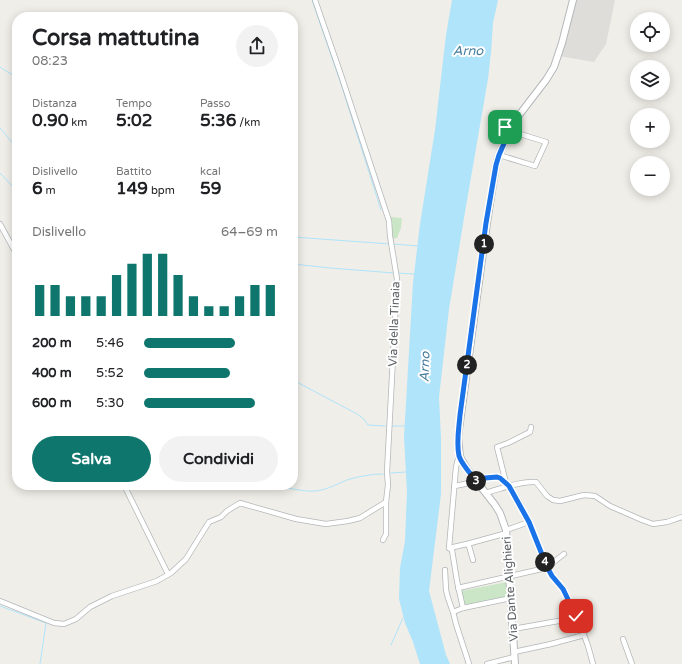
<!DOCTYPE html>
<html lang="it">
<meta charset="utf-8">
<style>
body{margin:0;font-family:"Varela Round",sans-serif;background:#f2f2f2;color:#202124;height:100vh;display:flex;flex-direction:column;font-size:15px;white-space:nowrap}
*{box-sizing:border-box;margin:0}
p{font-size:13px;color:#757577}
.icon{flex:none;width:22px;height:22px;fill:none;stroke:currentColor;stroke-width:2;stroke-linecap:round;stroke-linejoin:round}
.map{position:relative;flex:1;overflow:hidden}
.sheet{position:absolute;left:12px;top:12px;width:286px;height:478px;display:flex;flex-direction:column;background:#fff;border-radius:16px;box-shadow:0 2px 10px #0003}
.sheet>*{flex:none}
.controls{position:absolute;left:630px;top:12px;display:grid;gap:8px}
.controls a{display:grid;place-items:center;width:40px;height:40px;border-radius:50%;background:#fff;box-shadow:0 2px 10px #0003;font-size:20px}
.pin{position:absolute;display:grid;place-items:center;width:34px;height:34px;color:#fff;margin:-17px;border-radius:8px;box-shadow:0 2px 6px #0006}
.km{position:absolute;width:20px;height:20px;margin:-10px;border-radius:50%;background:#222;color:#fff;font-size:11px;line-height:20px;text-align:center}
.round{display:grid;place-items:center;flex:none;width:42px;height:42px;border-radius:21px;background:#f2f2f2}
.overview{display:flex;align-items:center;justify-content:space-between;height:68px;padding:0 20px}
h1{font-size:22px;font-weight:700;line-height:30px}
.stats{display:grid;grid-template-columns:repeat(3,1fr);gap:6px;height:68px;padding:4px 20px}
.stats div{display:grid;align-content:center}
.stats b{font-size:17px;font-weight:700}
.stats small{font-size:11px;font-weight:400}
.stats p{font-size:11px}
.chart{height:112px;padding:8px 20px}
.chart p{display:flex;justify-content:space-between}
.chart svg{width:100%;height:72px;margin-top:4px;stroke:#0f766e;stroke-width:6}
.cta{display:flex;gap:8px;margin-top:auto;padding:8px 20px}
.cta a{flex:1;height:46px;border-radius:24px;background:#0f766e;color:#fff;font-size:16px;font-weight:700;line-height:46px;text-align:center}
.cta a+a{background:#f2f2f2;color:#202124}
ul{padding:0 20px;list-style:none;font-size:13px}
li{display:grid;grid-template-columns:64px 48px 1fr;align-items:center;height:30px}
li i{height:10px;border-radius:5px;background:#0f766e}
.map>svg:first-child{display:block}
.industrial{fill:#dfddda}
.green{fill:#cbe6c7}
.water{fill:#afe4fa}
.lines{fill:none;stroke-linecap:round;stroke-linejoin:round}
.stream{stroke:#afe4fa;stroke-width:1}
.street-casing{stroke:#b3b6b9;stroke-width:6}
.secondary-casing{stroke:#b4b8bb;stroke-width:8}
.street{stroke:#fff;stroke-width:4.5}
.secondary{stroke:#fff;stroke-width:6}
.route-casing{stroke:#fff;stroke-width:8}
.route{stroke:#1a73e8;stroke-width:5}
.labels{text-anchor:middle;stroke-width:4;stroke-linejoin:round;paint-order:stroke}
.street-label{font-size:12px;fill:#5f6467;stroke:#fff}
.water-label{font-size:13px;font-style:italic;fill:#457b9b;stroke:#fff}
</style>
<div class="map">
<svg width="682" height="664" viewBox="0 0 682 664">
<rect width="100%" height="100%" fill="#f0eee8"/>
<path class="industrial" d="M573 0H615L606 44 594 62 559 56Z"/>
<g class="green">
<path d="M391 217 402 218 401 228 397 238 392 239V225Z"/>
<path d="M507 582 509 596 464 605 461 591Z"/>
</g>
<path class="water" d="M452 0H498L493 23 491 52 488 79 465 212 449 309 439 397 441 438V494L429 591 446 655 450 664H420L413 642 405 623 399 599 400 568 405 541 407 492 404 437 413 283 420 224 435 130 446 35Z"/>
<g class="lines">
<g class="stream">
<path d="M312 0 342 87 381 210"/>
<path d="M0 67 17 78"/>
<path d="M0 128 17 148"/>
<path d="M0 173 17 191"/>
<path d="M293 237 390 244"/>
<path d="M393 244 418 246"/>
<path d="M293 264 330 268 394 273"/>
<path d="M397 273 414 274"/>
<path d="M293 380 357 414 364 419 368 425 385 426"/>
<path d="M392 426H406"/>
<path d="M391 473 406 472"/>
<path d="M272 485C285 487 302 492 315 491 328 490 338 483 350 479 361 476 372 474 383 474"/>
<path d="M0 606 46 623 40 664"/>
<path d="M391 645 403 618"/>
</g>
<defs>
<g id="street">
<path d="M315 0 341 75 389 221 390 236 397 279 396 300 387 472 388 485 386 502V534L383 540"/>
<path d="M499 155 535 166 546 142 520 134 514 131"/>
<path d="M0 224 17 255"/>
<path d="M506 483 497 447 508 443 530 432 531 427"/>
<path d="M124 485 168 574"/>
<path d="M454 486C461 485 468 483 475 482 483 481 490 474 499 478 518 486 535 541 544 560 546 565 549 571 552 576 556 581 560 585 563 590 576 613 587 638 593 664"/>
<path d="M485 493C501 489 519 481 536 482L547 496 553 500 560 501 584 495 595 496 610 506 642 520 653 524 667 522 682 517"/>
<path d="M506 530 529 522"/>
<path d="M467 544 507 533"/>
<path d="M449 548 456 467 458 459 460 457"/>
<path d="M449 548 452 550 457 581 463 608"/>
<path d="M449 548 467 544 469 546 473 560"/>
<path d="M445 570 446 590 448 598 453 612 456 624 469 664"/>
<path d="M458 588 546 568 564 554"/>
<path d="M0 601 54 623 64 624 76 619 90 607 112 596 157 581 171 573 186 559 209 522 221 517 227 511 240 503 296 519 326 524 348 521 360 518 386 502"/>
<path d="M453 612 463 608 511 598"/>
<path d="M513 629 564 620 576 616"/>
<path d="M623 639 632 664"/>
<path d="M514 652 551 644 584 635"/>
<path d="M487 664 514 657"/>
</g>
<g id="secondary">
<path d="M513 123 546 80 554 67 562 43 573 0"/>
<path d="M509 132 505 129 506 125 508 123 512 122 515 125V130L513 132H509L499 155 496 165 487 223 458 437 460 457 467 469 495 505 500 513 506 530 515 664"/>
</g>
</defs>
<use href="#street" class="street-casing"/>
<use href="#secondary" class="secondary-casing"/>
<use href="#street" class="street"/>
<use href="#secondary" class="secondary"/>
</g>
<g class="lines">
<defs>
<path id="route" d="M505 127 506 130 509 132 499 155 496 165 486 223 460 415C459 428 456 442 459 456 462 465 471 474 477 482L485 478 497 477 500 478 509 486 529 522 547 567 552 576 563 589 576 616"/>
</defs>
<use href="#route" class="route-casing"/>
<use href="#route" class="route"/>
</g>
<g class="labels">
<g class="street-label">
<text transform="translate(394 324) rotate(-88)" y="4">Via della Tinaia</text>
<text transform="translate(510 589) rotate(-94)" y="4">Via Dante Alighieri</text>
</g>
<g class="water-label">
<text x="468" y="55">Arno</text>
<text transform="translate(424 367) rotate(-88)" y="5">Arno</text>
</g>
</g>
</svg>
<div class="controls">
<a><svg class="icon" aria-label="locate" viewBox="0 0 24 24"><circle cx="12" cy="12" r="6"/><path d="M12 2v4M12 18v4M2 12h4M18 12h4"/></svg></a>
<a><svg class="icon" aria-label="layers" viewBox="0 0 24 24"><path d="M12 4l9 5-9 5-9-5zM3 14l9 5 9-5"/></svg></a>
<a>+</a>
<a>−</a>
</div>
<div class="pin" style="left:505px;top:127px;background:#1e9e55"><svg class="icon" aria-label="arrive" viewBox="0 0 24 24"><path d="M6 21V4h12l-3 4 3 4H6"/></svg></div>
<div class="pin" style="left:576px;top:616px;background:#d93025"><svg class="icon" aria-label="check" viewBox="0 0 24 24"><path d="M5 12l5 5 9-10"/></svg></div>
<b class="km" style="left:484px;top:244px">1</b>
<b class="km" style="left:467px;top:365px">2</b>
<b class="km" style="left:476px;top:481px">3</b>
<b class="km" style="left:545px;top:562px">4</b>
<section class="sheet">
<div class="overview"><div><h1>Corsa mattutina</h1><p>08:23</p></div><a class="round"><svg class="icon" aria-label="share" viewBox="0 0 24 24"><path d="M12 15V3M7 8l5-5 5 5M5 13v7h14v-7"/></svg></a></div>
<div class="stats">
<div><p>Distanza</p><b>0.90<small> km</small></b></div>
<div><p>Tempo</p><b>5:02</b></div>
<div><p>Passo</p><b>5:36<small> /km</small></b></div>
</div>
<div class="stats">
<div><p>Dislivello</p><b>6<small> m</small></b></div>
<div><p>Battito</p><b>149<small> bpm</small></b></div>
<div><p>kcal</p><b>59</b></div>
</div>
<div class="chart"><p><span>Dislivello</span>64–69 m</p>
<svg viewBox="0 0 160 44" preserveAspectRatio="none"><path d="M5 44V25M15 44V25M25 44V32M35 44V32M45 44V32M55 44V19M65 44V12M75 44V6M85 44V6M95 44V19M105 44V32M115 44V38M125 44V38M135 44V32M145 44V25M155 44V25"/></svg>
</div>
<ul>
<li><b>200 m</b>5:46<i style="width:68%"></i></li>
<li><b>400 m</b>5:52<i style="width:64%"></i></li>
<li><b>600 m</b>5:30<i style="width:83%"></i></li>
</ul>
<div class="cta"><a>Salva</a><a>Condividi</a></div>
</section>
</div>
